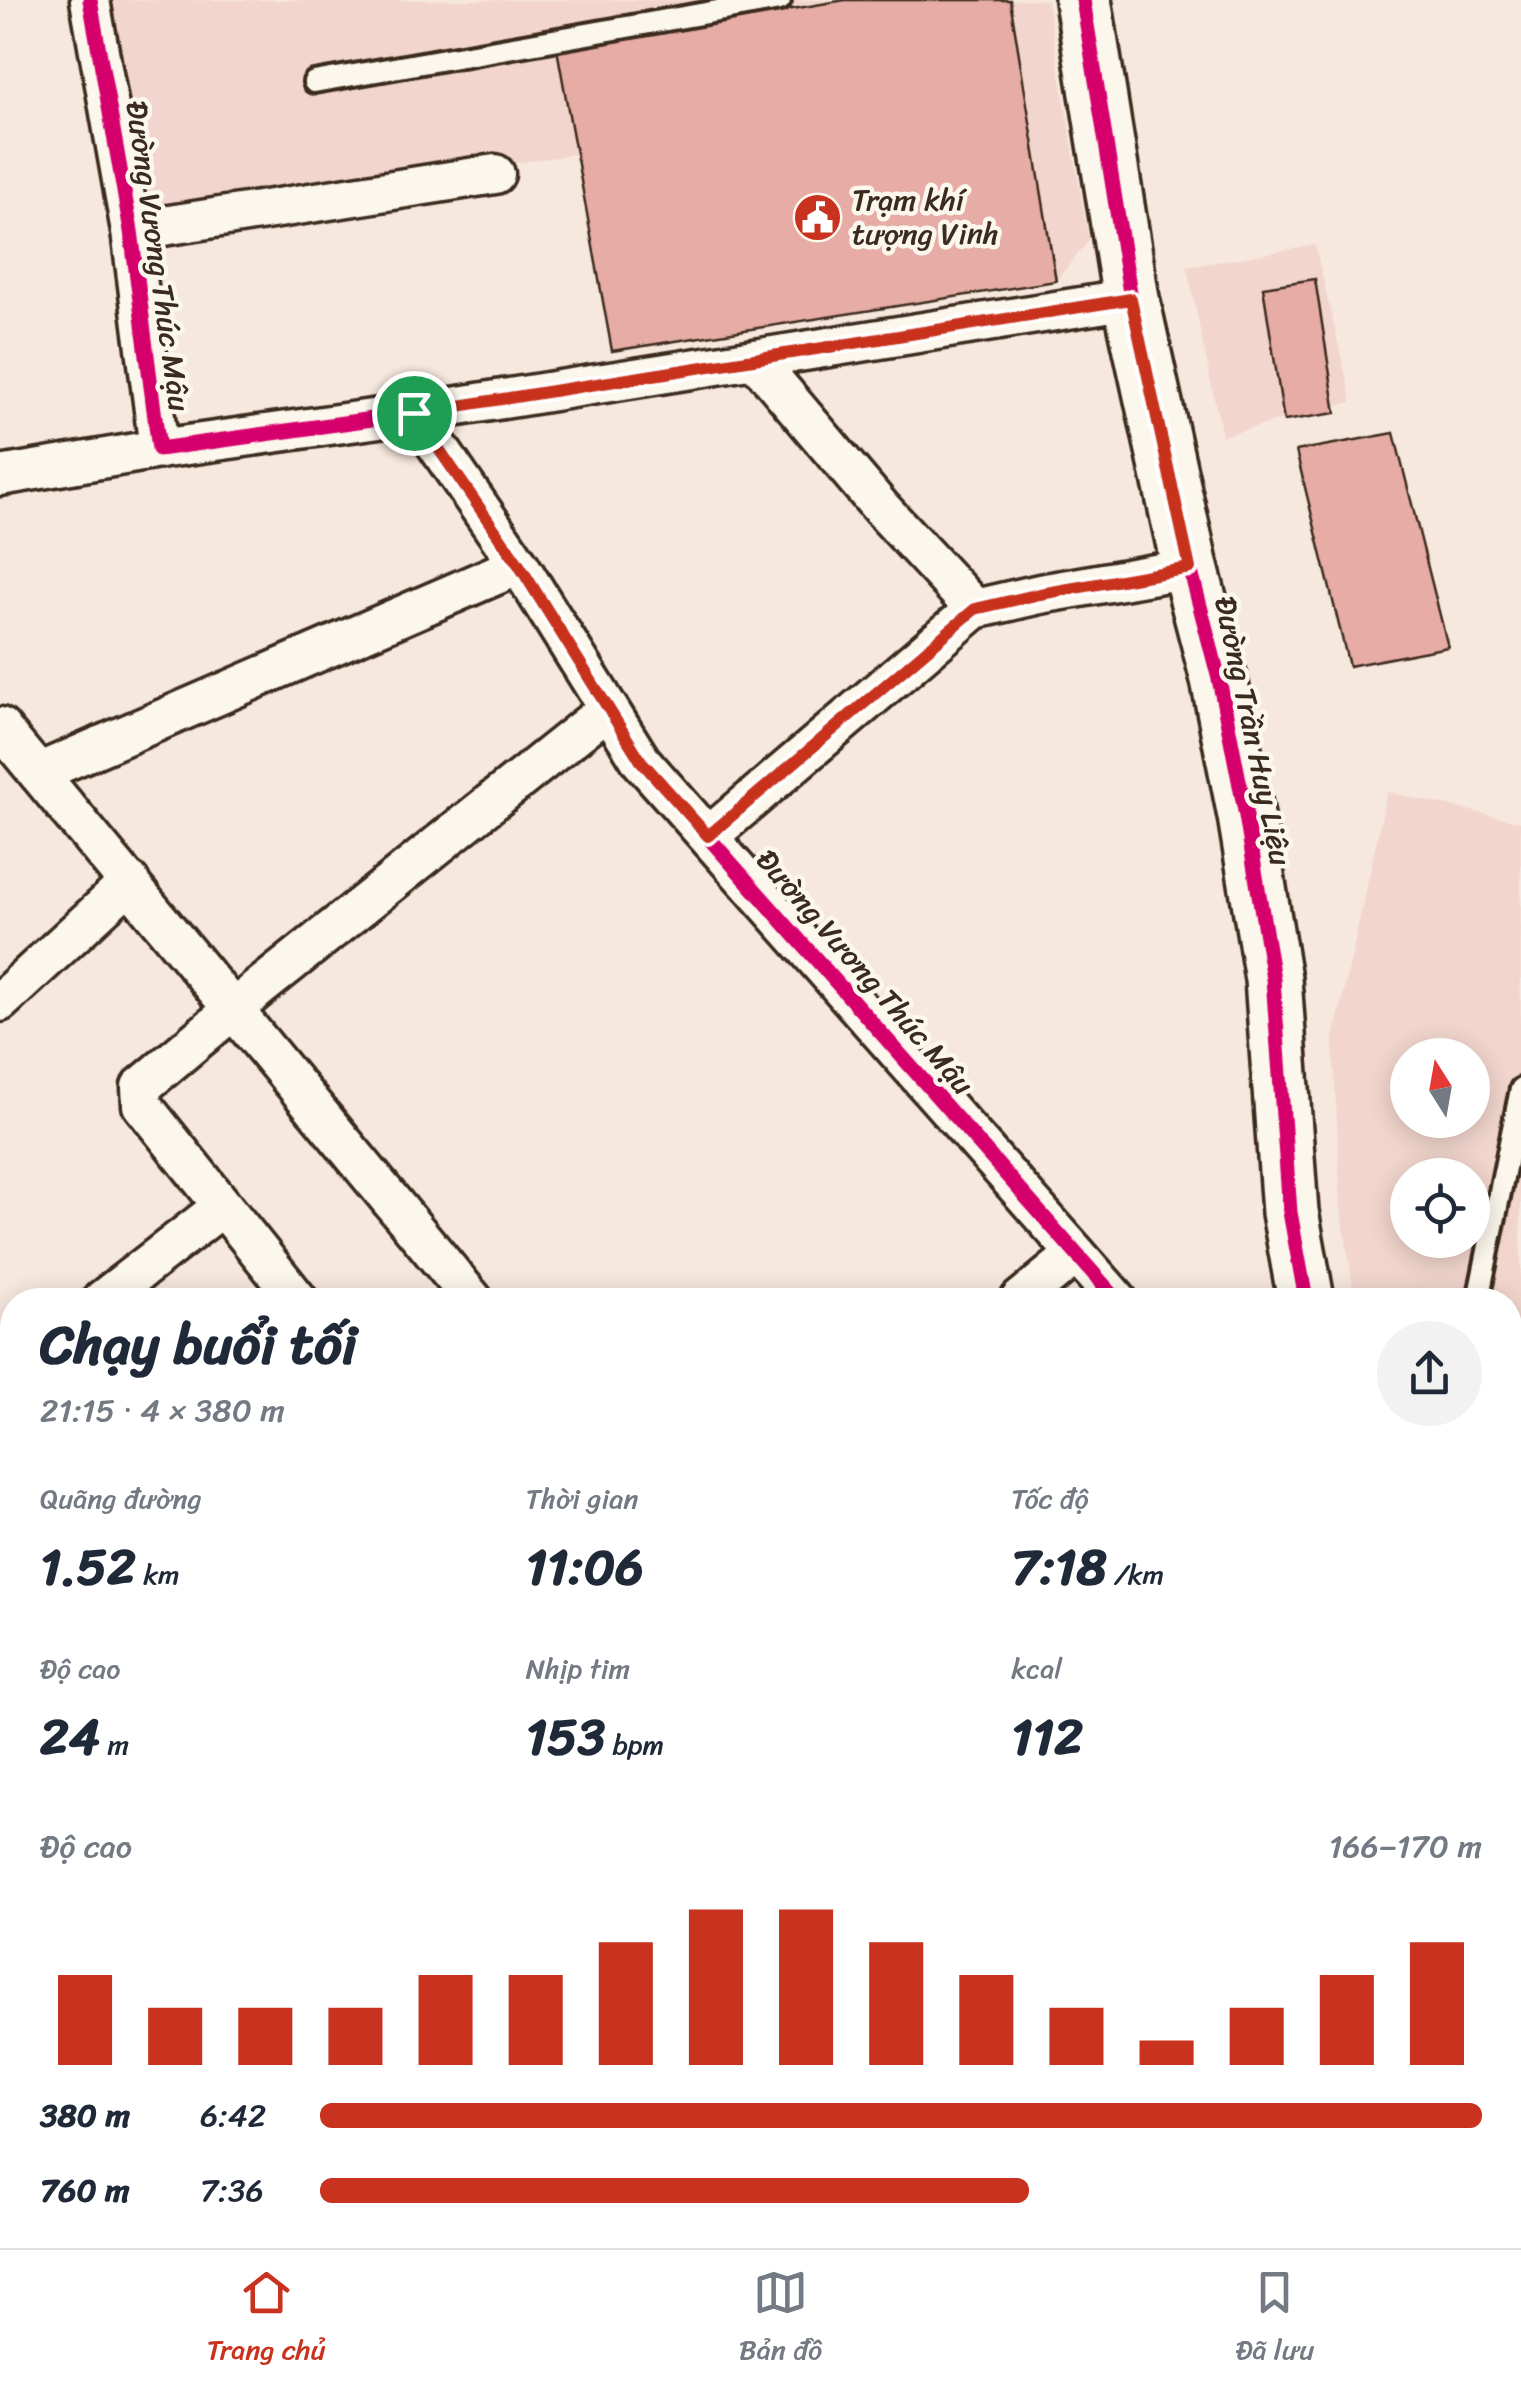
<!DOCTYPE html>
<html lang="vi">
<meta charset="utf-8">
<style>
body{margin:0;font-family:Sriracha,sans-serif;background:#f2f2f3;color:#1f2937;height:100vh;display:flex;flex-direction:column;font-size:38px;white-space:nowrap}
*{box-sizing:border-box;margin:0}
p{font-size:32px;color:#747a83}
.icon{flex:none;width:55px;height:55px;fill:none;stroke:currentColor;stroke-width:2;stroke-linecap:round;stroke-linejoin:round}
.map{position:relative;flex:1;overflow:hidden}
.panel{position:absolute;left:0px;top:1288px;width:1522px;height:962px;display:flex;flex-direction:column;background:#fff;border-radius:40px 40px 0 0;box-shadow:0 5px 25px #0003}
.panel>*{flex:none}
.needle{width:65px;rotate:349deg}
.controls{position:absolute;left:1390px;top:1038px;display:grid;gap:20px}
.controls a{display:grid;place-items:center;width:100px;height:100px;border-radius:50%;background:#fff;box-shadow:0 5px 25px #0003;font-size:50px}
.pin{position:absolute;display:grid;place-items:center;width:85px;height:85px;color:#fff;margin:-42px;border:5px solid #fff;border-radius:50%;box-shadow:0 2px 10px #0007}
.round{display:grid;place-items:center;flex:none;width:105px;height:105px;border-radius:52px;background:#f2f2f3}
.overview{display:flex;align-items:center;justify-content:space-between;height:170px;padding:0 40px}
h1{font-size:55px;font-weight:700;line-height:75px}
.stats{display:grid;grid-template-columns:repeat(3,1fr);gap:15px;height:170px;padding:10px 40px}
.stats div{display:grid;align-content:center}
.stats b{font-size:50px;font-weight:700}
.stats small{font-size:28px;font-weight:400}
.stats p{font-size:28px}
.chart{height:280px;padding:20px 40px}
.chart p{display:flex;justify-content:space-between}
.chart svg{width:100%;height:180px;margin-top:10px;stroke:#c8321e;stroke-width:6}
ul{padding:0 40px;list-style:none;font-size:32px}
li{display:grid;grid-template-columns:160px 120px 1fr;align-items:center;height:75px}
li i{height:25px;border-radius:12px;background:#c8321e}
.tabs{display:flex;justify-content:space-around;align-items:center;height:140px;border-top:2px solid #e0e1e3;background:#fff;font-size:28px;color:#747a83}
.tabs a{display:grid;justify-items:center;gap:5px}
.tabs .current{color:#c8321e}
.map>svg:first-child{display:block}
.built{fill:#f2d6cd;fill-rule:evenodd}
.green{fill:#a3e7b2;stroke:#6f8868;stroke-width:2.5}
.building{fill:#e6aca5;stroke:#3b2a1e;stroke-width:2.5}
.lines{fill:none;stroke-linecap:round;stroke-linejoin:round}
.lane-casing{stroke:#3b2a1e;stroke-width:28}
.street-casing{stroke:#3b2a1e;stroke-width:45}
.secondary-casing{stroke:#3b2a1e;stroke-width:62}
.path{stroke:#3b2a1e;stroke-width:6;stroke-dasharray:10 8;stroke-linecap:butt}
.lane{stroke:#fbf7ec;stroke-width:20}
.street{stroke:#fbf7ec;stroke-width:38}
.secondary{stroke:#fbf7ec;stroke-width:55}
.cycleway-casing{stroke:#fbf7ec;stroke-width:21}
.cycleway{stroke:#d6006c;stroke-width:15}
.route-casing{stroke:#fff;stroke-width:20}
.route{stroke:#c8321e;stroke-width:12}
.labels{text-anchor:middle;stroke-width:9;stroke-linejoin:round;paint-order:stroke}
.poi-label{font-size:30px;fill:#3b2a1e;stroke:#fbf7ec;text-anchor:start}
.street-label{font-size:30px;fill:#3b2a1e;stroke:#fbf7ec}
</style>
<div class="map">
<svg width="1521" height="2248" viewBox="0 0 1521 2248">
<rect width="100%" height="100%" fill="#f7e8de"/>
<filter id="ink" filterUnits="userSpaceOnUse"><feTurbulence type="fractalNoise" baseFrequency=".01" numOctaves="2"/><feDisplacementMap in="SourceGraphic" scale="20" xChannelSelector="R" yChannelSelector="G"/><feConvolveMatrix kernelMatrix="1 2 1 2 8 2 1 2 1" color-interpolation-filters="sRGB"/></filter>
<g filter="url(#ink)">
<g class="built">
<path d="M104 0H1047L1089 240 1056 281 612 351 576 154 140 219Z"/>
<path d="M1315 245 1352 402 1222 436 1187 267Z"/>
<path d="M1387 792 1521 822V1961L1510 1963V1300H1355L1341 1209 1333 1041ZM1408 1055H1472V1120H1408ZM1408 1175H1472V1240H1408Z"/>
</g>
<path class="green" d="M920 2238H1191L1179 2248H871Z"/>
<g class="building">
<path d="M845 0H1010L1056 281 612 351 557 49Z"/>
<path d="M1315 279 1336 413 1284 421 1263 287Z"/>
<path d="M1394 433 1448 647 1349 666 1296 451Z"/>
<path d="M1521 1522V1586L1510 1584Z"/>
<rect x="1510" y="1611" width="11" height="60"/>
</g>
<g class="lines">
<defs>
<g id="lane">
<path d="M314 82 780 0"/>
<path d="M1478 1300 1521 1089"/>
<path d="M1510 1417 1521 1419"/>
</g>
<g id="street">
<path d="M90 0 131 231 159 449 415 413 519 565 641 761 1117 1300"/>
<path d="M131 231 495 174"/>
<path d="M755 359 881 508 975 609"/>
<path d="M415 413 1131 299"/>
<path d="M0 476 159 449"/>
<path d="M0 727 473 1300"/>
<path d="M38 773 519 565"/>
<path d="M709 836 975 609 1040 594 1190 568"/>
<path d="M0 1002 130 882"/>
<path d="M102 1300 222 1207"/>
<path d="M298 1300 142 1105 141 1087 259 988 608 709"/>
<path d="M1020 1300 1076 1254"/>
<path d="M0 1379 12 1370"/>
<path d="M0 1402 12 1418"/>
<path d="M0 1730 12 1718"/>
<path d="M0 1910 12 1913"/>
</g>
<g id="secondary">
<path d="M1083 0 1131 299 1190 568 1219 679 1246 816 1273 979 1290 1212 1306 1300"/>
<path d="M1510 2041 1521 2039"/>
<path d="M0 2089 12 2104"/>
<path d="M123 2238 132 2248"/>
<path d="M690 2248 712 2238"/>
</g>
</defs>
<use href="#lane" class="lane-casing"/>
<use href="#street" class="street-casing"/>
<use href="#secondary" class="secondary-casing"/>
<g class="path">
<path d="M1510 2147 1521 2149"/>
<path d="M1214 2248 1227 2238"/>
</g>
<use href="#lane" class="lane"/>
<use href="#street" class="street"/>
<use href="#secondary" class="secondary"/>
<defs>
<g id="cycleway">
<path d="M90 0 131 231 159 449 415 413 519 565 641 761 1117 1300"/>
<path d="M1083 0 1131 299 1190 568 1219 679 1246 816 1273 979 1290 1212 1306 1300"/>
</g>
</defs>
<use href="#cycleway" class="cycleway-casing"/>
<use href="#cycleway" class="cycleway"/>
</g>
</g>
<g class="lines" filter="url(#ink)">
<defs>
<path id="route" d="M1131 299 1190 568 1040 594 975 609 708 836 641 761 519 565 414 413Z"/>
</defs>
<use href="#route" class="route-casing"/>
<use href="#route" class="route"/>
</g>
<defs>
<symbol id="civic-disc" viewBox="-11 -11 22 22"><circle r="9.5" fill="#c8321e" stroke="#fbf7ec"/><path d="M-.6-6.5H3V-4.5H.6V-3L4-1V1h2V6H-6V1h2V-1L-.6-3ZM-1.2 2.5V6h2.4V2.5Z" fill="#fff"/></symbol>
</defs>
<g fill-rule="evenodd">
<use href="#civic-disc" x="790" y="190" width="55" height="55"/>
</g>
<g class="labels">
<g class="poi-label">
<text x="852" y="210">Trạm khí<tspan x="852" dy="34">tượng Vinh</tspan></text>
</g>
<g class="street-label">
<text transform="translate(158 256) rotate(82)" y="10">Đường Vương Thúc Mậu</text>
<text transform="translate(1253 731) rotate(78)" y="10">Đường Trần Huy Liệu</text>
<text transform="translate(865 972) rotate(49)" y="10">Đường Vương Thúc Mậu</text>
</g>
</g>
</svg>
<div class="controls">
<a><svg class="needle" viewBox="-14 -14 28 28"><path d="M0-13l5 13h-10z" fill="#e53935"/><path d="M0 13l5-13h-10z" fill="#747a83"/></svg></a>
<a><svg class="icon" aria-label="locate" viewBox="0 0 24 24"><circle cx="12" cy="12" r="6"/><path d="M12 2v4M12 18v4M2 12h4M18 12h4"/></svg></a>
</div>
<div class="pin" style="left:414px;top:413px;background:#1e9e55"><svg class="icon" aria-label="arrive" viewBox="0 0 24 24"><path d="M6 21V4h12l-3 4 3 4H6"/></svg></div>
<section class="panel">
<div class="overview"><div><h1>Chạy buổi tối</h1><p>21:15 · 4 × 380 m</p></div><a class="round"><svg class="icon" aria-label="share" viewBox="0 0 24 24"><path d="M12 15V3M7 8l5-5 5 5M5 13v7h14v-7"/></svg></a></div>
<div class="stats">
<div><p>Quãng đường</p><b>1.52<small> km</small></b></div>
<div><p>Thời gian</p><b>11:06</b></div>
<div><p>Tốc độ</p><b>7:18<small> /km</small></b></div>
</div>
<div class="stats">
<div><p>Độ cao</p><b>24<small> m</small></b></div>
<div><p>Nhịp tim</p><b>153<small> bpm</small></b></div>
<div><p>kcal</p><b>112</b></div>
</div>
<div class="chart"><p><span>Độ cao</span>166–170 m</p>
<svg viewBox="0 0 160 44" preserveAspectRatio="none"><path d="M5 44V22M15 44V30M25 44V30M35 44V30M45 44V22M55 44V22M65 44V14M75 44V6M85 44V6M95 44V14M105 44V22M115 44V30M125 44V38M135 44V30M145 44V22M155 44V14"/></svg>
</div>
<ul>
<li><b>380 m</b>6:42<i style="width:100%"></i></li>
<li><b>760 m</b>7:36<i style="width:61%"></i></li>
</ul>
</section>
</div>
<nav class="tabs">
<a class="current"><svg class="icon" aria-label="home" viewBox="0 0 24 24"><path d="M3 11l9-7 9 7M6 9v11h12V9"/></svg>Trang chủ</a>
<a><svg class="icon" aria-label="map" viewBox="0 0 24 24"><path d="M3 6l6-2 6 2 6-2v14l-6 2-6-2-6 2zM9 4v14M15 6v14"/></svg>Bản đồ</a>
<a><svg class="icon" aria-label="saved" viewBox="0 0 24 24"><path d="M7 4h10v16l-5-4-5 4z"/></svg>Đã lưu</a>
</nav>
